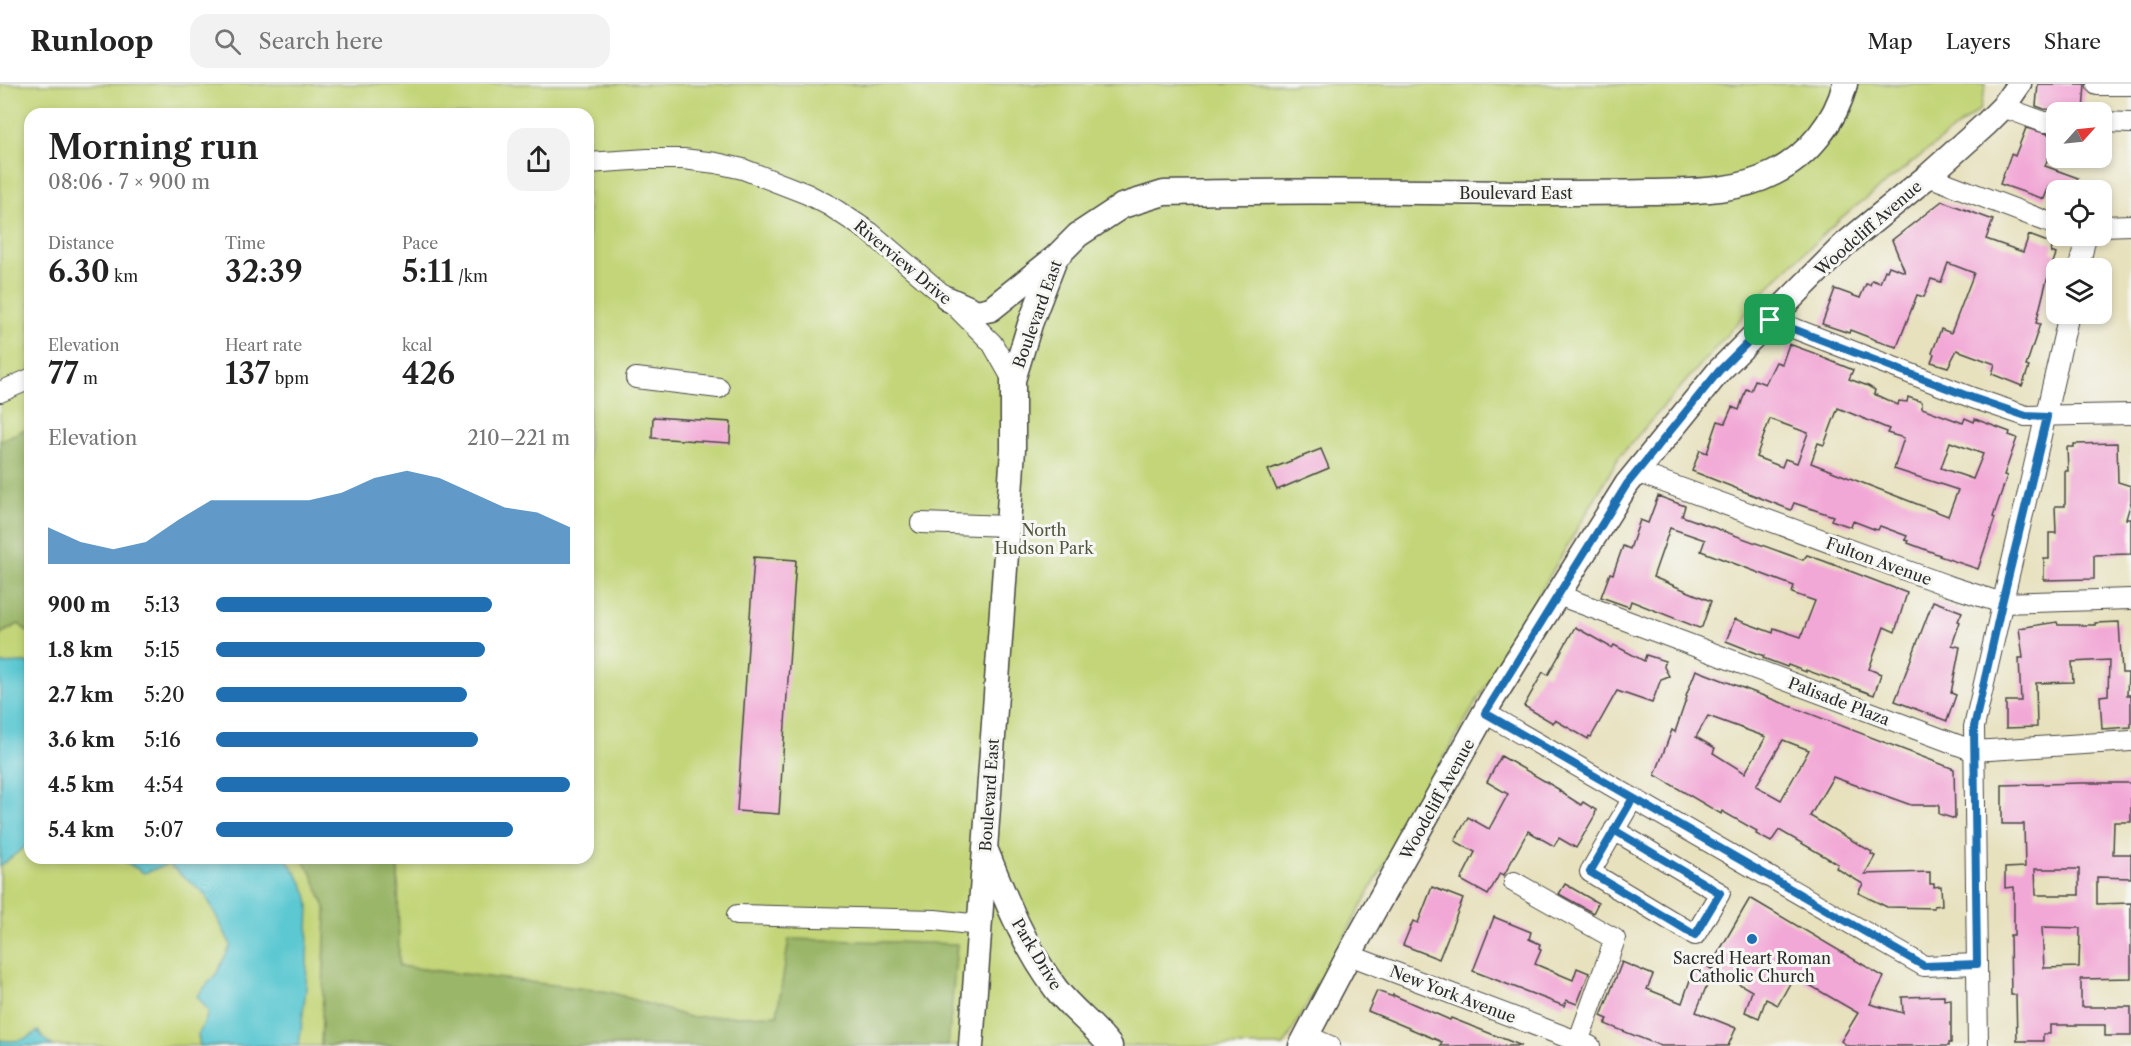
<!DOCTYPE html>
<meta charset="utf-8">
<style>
body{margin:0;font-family:"Libre Caslon Text",serif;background:#f2f2f2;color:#222;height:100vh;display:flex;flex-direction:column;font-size:22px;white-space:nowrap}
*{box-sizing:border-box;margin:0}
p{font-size:20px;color:#767676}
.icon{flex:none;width:33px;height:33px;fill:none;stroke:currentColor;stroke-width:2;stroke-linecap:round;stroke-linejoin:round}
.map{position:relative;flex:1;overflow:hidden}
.panel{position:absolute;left:24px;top:24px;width:570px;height:756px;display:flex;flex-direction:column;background:#fff;border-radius:18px;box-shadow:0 3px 9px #0003}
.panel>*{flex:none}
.needle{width:39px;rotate:63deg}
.buttons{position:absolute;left:2046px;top:18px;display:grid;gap:12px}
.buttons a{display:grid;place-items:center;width:66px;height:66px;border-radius:12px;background:#fff;box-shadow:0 3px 9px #0003;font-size:30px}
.pin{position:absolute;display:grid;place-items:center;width:51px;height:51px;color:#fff;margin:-26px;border-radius:12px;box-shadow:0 3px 9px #0006}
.round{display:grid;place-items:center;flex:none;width:63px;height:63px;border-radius:18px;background:#f2f2f2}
.overview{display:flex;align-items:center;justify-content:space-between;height:102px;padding:0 24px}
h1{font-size:33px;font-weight:600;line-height:45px}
.metrics{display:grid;grid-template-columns:repeat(3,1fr);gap:9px;height:102px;padding:6px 24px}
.metrics div{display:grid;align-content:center}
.metrics b{font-size:30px;font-weight:600}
.metrics small{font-size:16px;font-weight:400}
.metrics p{font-size:16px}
.chart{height:168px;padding:12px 24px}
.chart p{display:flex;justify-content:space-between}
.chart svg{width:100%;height:108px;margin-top:6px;fill:#1f6fb2;opacity:.7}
ul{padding:0 24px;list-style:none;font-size:20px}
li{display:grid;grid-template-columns:96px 72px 1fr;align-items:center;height:45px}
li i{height:15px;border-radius:8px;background:#1f6fb2}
header{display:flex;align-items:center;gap:36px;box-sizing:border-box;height:84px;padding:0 30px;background:#fff;border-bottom:2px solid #e0e0e0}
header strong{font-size:28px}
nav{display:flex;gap:33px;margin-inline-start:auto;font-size:21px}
.search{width:420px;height:54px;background:#f2f2f2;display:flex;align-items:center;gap:15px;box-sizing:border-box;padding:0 21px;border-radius:18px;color:#767676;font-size:22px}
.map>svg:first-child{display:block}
.green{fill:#c3d578;stroke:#778052;stroke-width:1.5;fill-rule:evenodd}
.forest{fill:#9ab668;stroke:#62704a;stroke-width:1.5}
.water{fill:#5bc8d2;stroke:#437a7e;stroke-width:1.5}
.building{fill:#f2a8d6;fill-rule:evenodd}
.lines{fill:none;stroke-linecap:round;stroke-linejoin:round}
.minor-casing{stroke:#474641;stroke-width:22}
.major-casing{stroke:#474641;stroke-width:27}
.minor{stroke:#fff;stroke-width:20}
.major{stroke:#fff;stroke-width:24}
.route-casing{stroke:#fff;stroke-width:12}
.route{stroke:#1f6fb2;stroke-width:8}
.poi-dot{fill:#1f6fb2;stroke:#f6f6f2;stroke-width:2}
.labels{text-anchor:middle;stroke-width:6;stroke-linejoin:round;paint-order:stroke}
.street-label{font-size:16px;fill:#2b2b2b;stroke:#f6f6f2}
.park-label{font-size:16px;fill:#51563e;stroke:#f6f6f2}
.poi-label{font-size:16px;fill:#2b2b2b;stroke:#f6f6f2}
</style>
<header>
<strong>Runloop</strong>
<div class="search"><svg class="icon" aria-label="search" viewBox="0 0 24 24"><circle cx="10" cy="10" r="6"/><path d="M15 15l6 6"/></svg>Search here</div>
<nav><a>Map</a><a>Layers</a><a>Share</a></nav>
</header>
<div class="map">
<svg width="2131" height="962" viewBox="0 0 2131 962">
<rect width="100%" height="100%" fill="#f6f6f2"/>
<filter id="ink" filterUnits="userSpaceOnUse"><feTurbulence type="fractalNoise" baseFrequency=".0167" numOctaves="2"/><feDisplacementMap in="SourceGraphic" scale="12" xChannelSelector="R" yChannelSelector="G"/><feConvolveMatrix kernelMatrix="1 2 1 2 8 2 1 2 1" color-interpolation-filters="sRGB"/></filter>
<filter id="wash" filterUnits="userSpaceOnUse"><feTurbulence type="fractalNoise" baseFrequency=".008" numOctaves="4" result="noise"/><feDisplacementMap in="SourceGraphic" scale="24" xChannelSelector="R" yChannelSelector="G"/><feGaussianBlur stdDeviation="1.35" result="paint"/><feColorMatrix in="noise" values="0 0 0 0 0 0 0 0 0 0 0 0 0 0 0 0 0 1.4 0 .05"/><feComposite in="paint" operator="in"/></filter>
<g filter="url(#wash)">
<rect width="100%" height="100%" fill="#e7e1be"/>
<path class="green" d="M0 0H1986L1980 25 1841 134 1776 195 1619 373 1435 689 1284 962H0ZM30 30H588V774H30Z"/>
<g class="forest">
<path d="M30 343V550L19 540 0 550V357Z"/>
<path d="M301 774H398L399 882 610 908 689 933 777 931 789 855 957 860 948 962H321L326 826 312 790Z"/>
</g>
<g class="water">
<path d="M24 579 30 580V759L0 782V580Z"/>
<path d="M119 774H284L287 776C297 790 307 803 309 821L306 904 299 962H200L198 951 209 928 197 912 217 889 231 861 205 810 168 780 144 789Z"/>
<path d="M38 947 44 955 53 962H0V956C15 959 26 956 38 947Z"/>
</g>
<g id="blocks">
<g class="building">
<path d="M2038 0H2085L2083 28 2044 25 2036 22Z"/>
<path d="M2026 44 2056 52 2045 82 2078 94 2073 106H2061L2049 102 2044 115 2000 100 2011 70 2015 72Z"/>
<path d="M1942 117 1993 136 1986 155 2023 168 2029 151 2053 160 2051 168 2056 170 2046 199 2036 239 2040 240 2026 282 2029 283 2022 302 1992 290 1995 280 1957 266 1948 283 1931 278 1934 270 1932 269 1941 245 1951 249 1974 189 1948 179 1941 198 1931 195 1924 213 1917 211 1897 263 1876 257V256L1850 246 1849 249 1822 240 1835 205 1860 214 1866 200 1870 201 1872 196 1880 199 1885 186 1887 187 1889 182 1905 188 1892 156Z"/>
<path d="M1789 260 1822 272 1821 273 1853 286 1849 295 1868 302 1875 306 1874 310 1898 321 1899 317 1907 318 1908 313 1922 318V324L1963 339 1965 334 1974 338 1975 335 2010 348 2009 351 2017 354 2004 391 2007 392 1993 433 1995 434 1978 485 1939 472 1940 471 1908 459 1909 457 1905 456 1907 452 1880 442 1878 446 1874 445 1853 437 1851 443 1831 436 1833 432 1794 419 1791 426 1692 387 1700 366 1707 369 1718 337 1725 339 1732 323 1739 326 1746 305 1751 307 1755 296 1765 300 1776 278 1782 280ZM1838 324 1889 345 1887 349 1904 354 1894 385 1958 406 1948 432 1811 379 1818 359 1824 361ZM1770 335 1808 349 1797 379 1785 375 1782 383 1756 373ZM1950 358 1983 370 1973 395 1941 384Z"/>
<path d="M653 333 731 338 730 359 652 354Z"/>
<path d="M2117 359 2118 398 2131 402V418L2126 435H2131V470L2094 471V495L2044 496V475H2049V449H2056L2055 422H2065V387H2068L2067 363H2074V360Z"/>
<path d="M1321 365 1329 384 1277 406 1268 386Z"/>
<path d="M1658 412 1685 422 1682 432 1803 476 1807 471 1824 477 1907 509 1895 548 1884 543 1869 585 1881 590 1874 611 1806 586V588L1788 581 1787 583 1763 574 1764 572 1726 557 1735 535 1773 549 1774 544 1801 553 1815 517 1792 509 1794 502 1701 467 1705 456 1670 444 1653 493 1711 517 1702 543 1699 544 1631 517 1629 523 1601 513 1610 489 1613 490 1623 462 1630 465 1640 436 1648 439Z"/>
<path d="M754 473 796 476 779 730 737 727Z"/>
<path d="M1933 517 1962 528 1958 537 1960 538 1952 561 1960 563 1951 609 1956 611 1947 637 1895 617Z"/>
<path d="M2057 538 2058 541H2095V539L2119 538 2122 589H2128L2127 611H2131V643L2102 645 2100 612 2108 611 2109 576 2072 578 2073 598 2036 599 2037 643 2006 644V617H2021L2019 574H2023L2019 544Z"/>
<path d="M1575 543 1612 564 1614 561 1644 577 1646 571 1665 577 1664 583 1669 592 1661 595 1652 619 1617 607 1591 653 1589 652 1588 655 1555 636 1553 639 1524 622 1543 588 1548 591Z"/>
<path d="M1696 586 1954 685 1955 735 1939 730V721H1911L1833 693 1810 732 1872 768 1871 770 1875 772 1865 790 1930 788V800H1934V803L1941 802 1942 821 1934 822V824L1887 823 1858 809 1863 800 1836 784 1838 780 1779 746 1771 758 1756 750 1757 747 1722 727 1721 730 1655 691 1672 646 1675 648 1687 613 1686 612ZM1708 632 1766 653 1745 689 1713 669 1715 664 1696 653ZM1783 656 1809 666 1781 716 1756 702Z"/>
<path d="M1501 672 1560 706 1559 707 1581 721 1583 718 1596 726 1595 731 1576 764 1559 754 1554 762 1528 747 1504 791 1500 789 1488 811 1461 796 1475 768 1455 757 1468 733 1489 745 1508 710 1487 698Z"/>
<path d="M2081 699H2131V738H2114L2113 770H2131V794L2097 793V820L2131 819V894L2081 895V923H2131V952H2105V941H2050V950H2043V957H2017L2016 911H2011L2010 851H2014V803L2005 804V784L2025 783 2024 740H2002V701ZM2035 785H2079V811H2036ZM2042 843 2080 844 2079 883 2044 884Z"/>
<path d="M1565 800 1598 819 1593 829 1559 810Z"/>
<path d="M1432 803 1463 815 1439 875 1403 861 1413 837 1418 839Z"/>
<path d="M1750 814 1884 893 1870 920 1903 929 1902 913 1944 912V916L1951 915V959H1949V962H1848L1841 957 1858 929 1794 892 1778 921 1766 915 1759 934 1745 928 1752 907 1710 883Z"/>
<path d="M1494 833 1531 848 1529 855 1540 860 1539 865 1541 866 1535 880 1573 896 1577 884 1589 889 1577 920 1566 916 1564 922 1473 887Z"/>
<path d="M1697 876 1713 886 1696 928 1736 944 1728 962H1661L1605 940 1608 935 1601 932 1622 878 1653 891 1647 905 1682 919Z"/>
<path d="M1377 907 1393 913V911L1450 936 1451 934 1522 962H1440L1442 958 1368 927Z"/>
</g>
</g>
</g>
<g filter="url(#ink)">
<use href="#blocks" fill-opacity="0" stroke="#474641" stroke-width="1.5"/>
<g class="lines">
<defs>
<g id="minor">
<path d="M2097 1H2131"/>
<path d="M2003 23 2044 38H2056"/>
<path d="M2102 38 2131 39"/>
<path d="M588 79 648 75H683L716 79 743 85 807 110 830 122 871 149 948 215 992 259 1013 296"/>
<path d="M1928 92 2056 141"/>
<path d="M2102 142 2131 141"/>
<path d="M2079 184 2086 152"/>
<path d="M1770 235 1973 314 2026 332 2131 330"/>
<path d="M636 294 719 304"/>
<path d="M0 308 30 295"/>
<path d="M1636 388 1949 502 2002 519 2131 515"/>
<path d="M921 439 1008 442"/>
<path d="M1558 511 1974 667 2131 657"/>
<path d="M1485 629 1924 882 1977 880"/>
<path d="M1614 746 1720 809 1695 851 1590 788 1633 714"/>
<path d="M1514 798 1615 855 1578 958"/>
<path d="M737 831 935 836 979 841"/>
<path d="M1349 871 1590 962"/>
<path d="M1307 952 1330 962"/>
<path d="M1978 962 1974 643 2069 230"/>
</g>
<g id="major">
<path d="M948 215 977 228 991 225 1056 173 1078 151 1122 122 1164 109C1288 106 1412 108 1536 109 1574 109 1612 109 1649 108 1691 107 1735 109 1774 89 1808 72 1836 37 1845 0"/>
<path d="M987 769C1006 816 1025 864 1056 905 1072 926 1094 941 1110 962"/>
<path d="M971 962 1008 442 1013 365V296L1030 240 1055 175"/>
<path d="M1301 962 1349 871 1491 617 1627 400 1719 287 1844 161 1928 92 1986 40 2003 23 2019 0"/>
</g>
</defs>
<use href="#minor" class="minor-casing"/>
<use href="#major" class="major-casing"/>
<use href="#minor" class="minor"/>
<use href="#major" class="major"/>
</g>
</g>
<g class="lines" filter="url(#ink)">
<defs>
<path id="route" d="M1770 236 1719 287 1627 400 1485 629 1633 714 1590 788 1695 851 1720 809 1614 746 1633 714 1924 882 1977 880 1974 643 2002 519 2047 333 2026 332 1973 314 1770 236"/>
</defs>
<use href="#route" class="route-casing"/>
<use href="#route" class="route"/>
</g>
<circle class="poi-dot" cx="1752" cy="855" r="6"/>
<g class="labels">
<g class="street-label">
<text x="1516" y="115">Boulevard East</text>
<text transform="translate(1868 144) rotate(-41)" y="6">Woodcliff Avenue</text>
<text transform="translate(903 178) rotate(40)" y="6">Riverview Drive</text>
<text transform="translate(1037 230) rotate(-70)" y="6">Boulevard East</text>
<text transform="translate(1879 477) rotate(20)" y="6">Fulton Avenue</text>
<text transform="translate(1839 617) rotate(21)" y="6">Palisade Plaza</text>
<text transform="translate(989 711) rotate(-86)" y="6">Boulevard East</text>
<text transform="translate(1437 715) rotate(-61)" y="6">Woodcliff Avenue</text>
<text transform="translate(1037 870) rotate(59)" y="6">Park Drive</text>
<text transform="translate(1453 910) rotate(21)" y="6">New York Avenue</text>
</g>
<g class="park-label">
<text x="1044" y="452">North<tspan x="1044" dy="18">Hudson Park</tspan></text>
</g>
<g class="poi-label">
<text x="1752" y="880">Sacred Heart Roman<tspan x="1752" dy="18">Catholic Church</tspan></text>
</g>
</g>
</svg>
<div class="buttons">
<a><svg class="needle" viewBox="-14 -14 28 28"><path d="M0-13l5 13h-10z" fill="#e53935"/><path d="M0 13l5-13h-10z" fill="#767676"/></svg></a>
<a><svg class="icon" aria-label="locate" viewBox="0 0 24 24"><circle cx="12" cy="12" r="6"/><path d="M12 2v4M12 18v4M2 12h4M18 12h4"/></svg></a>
<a><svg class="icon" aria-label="layers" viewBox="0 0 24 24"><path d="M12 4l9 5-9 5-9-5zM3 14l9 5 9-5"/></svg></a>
</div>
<div class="pin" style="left:1770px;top:236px;background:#1e9e55"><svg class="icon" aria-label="arrive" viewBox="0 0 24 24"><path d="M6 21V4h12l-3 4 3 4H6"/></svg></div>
<section class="panel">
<div class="overview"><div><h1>Morning run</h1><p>08:06 · 7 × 900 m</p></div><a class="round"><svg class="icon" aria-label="share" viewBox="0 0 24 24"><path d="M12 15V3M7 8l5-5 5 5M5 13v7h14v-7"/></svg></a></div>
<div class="metrics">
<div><p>Distance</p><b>6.30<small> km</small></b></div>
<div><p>Time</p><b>32:39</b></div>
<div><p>Pace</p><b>5:11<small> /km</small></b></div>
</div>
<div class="metrics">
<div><p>Elevation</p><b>77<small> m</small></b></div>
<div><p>Heart rate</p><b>137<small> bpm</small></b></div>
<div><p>kcal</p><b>426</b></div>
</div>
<div class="chart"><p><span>Elevation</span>210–221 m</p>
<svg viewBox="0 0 160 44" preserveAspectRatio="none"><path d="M0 44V29L10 35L20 38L30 35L40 26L50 18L60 18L70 18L80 18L90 15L100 9L110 6L120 9L130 15L140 21L150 23L160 29V44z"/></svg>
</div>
<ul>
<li><b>900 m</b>5:13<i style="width:78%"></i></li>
<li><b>1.8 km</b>5:15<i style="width:76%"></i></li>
<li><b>2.7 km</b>5:20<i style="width:71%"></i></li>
<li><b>3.6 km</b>5:16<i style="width:74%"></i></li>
<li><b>4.5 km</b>4:54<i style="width:100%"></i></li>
<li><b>5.4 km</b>5:07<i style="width:84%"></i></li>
</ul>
</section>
</div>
